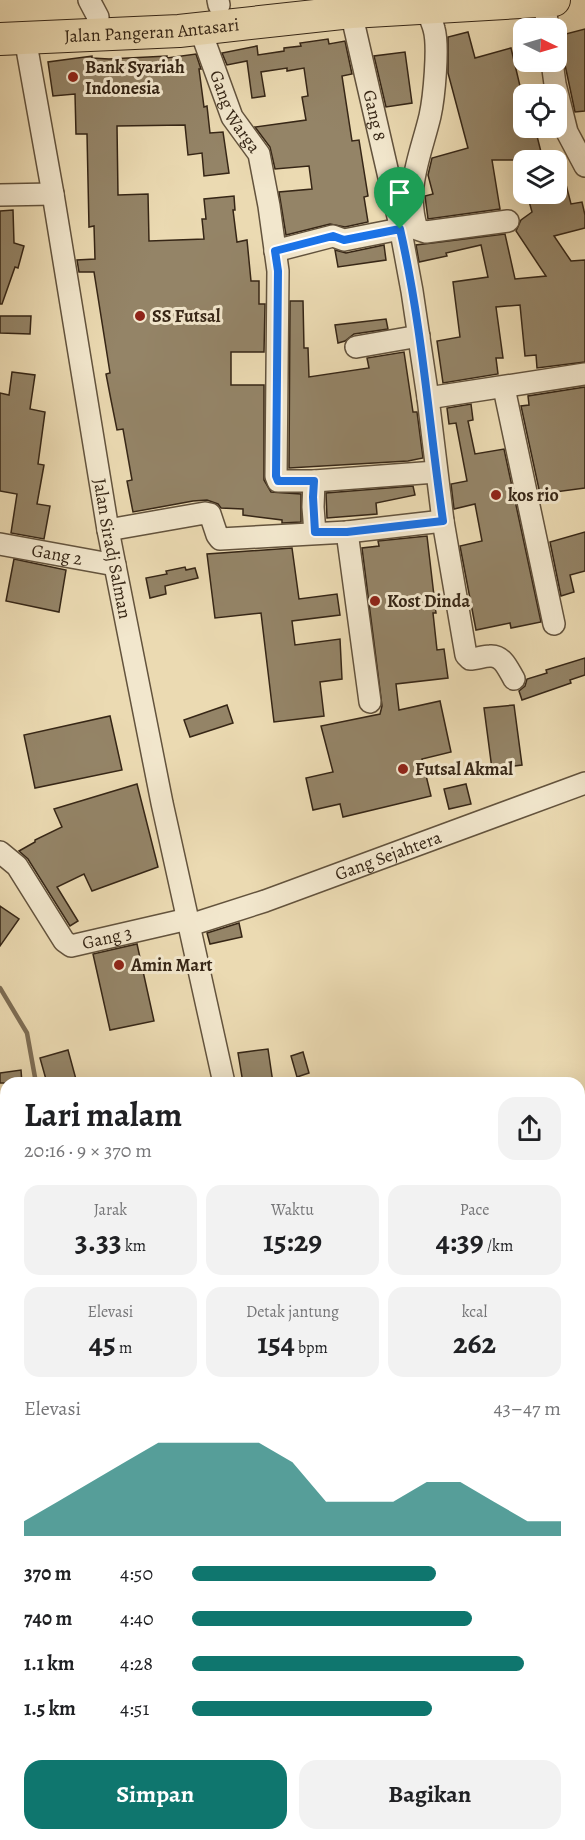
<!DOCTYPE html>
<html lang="id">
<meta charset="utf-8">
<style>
body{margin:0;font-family:Alegreya,serif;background:#f2f2f2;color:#202124;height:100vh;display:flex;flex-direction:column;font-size:22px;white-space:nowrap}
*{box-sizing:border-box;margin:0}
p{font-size:20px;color:#757577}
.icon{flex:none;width:33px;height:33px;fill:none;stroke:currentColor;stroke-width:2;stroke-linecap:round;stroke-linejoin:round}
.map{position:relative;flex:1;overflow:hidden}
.drawer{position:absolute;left:0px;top:1077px;width:585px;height:764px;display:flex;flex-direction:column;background:#fff;border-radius:18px 18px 0 0;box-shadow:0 6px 24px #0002}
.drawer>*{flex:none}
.needle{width:39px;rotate:95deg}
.buttons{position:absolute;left:513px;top:18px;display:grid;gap:12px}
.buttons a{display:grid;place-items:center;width:54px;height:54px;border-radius:12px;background:#fff;box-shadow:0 6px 24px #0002;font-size:30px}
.pin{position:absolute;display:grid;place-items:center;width:51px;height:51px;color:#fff;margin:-62px -26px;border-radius:50% 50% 50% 0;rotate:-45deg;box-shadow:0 0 6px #0007}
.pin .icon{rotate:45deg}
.round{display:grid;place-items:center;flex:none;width:63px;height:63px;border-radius:18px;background:#f2f2f2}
.summary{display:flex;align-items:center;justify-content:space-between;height:102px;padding:0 24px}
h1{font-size:33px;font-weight:600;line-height:45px}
.stats{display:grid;grid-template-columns:repeat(3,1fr);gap:9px;height:102px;padding:6px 24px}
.stats div{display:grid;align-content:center;border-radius:15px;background:#f2f2f2;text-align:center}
.stats b{font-size:30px;font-weight:600}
.stats small{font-size:16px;font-weight:400}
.stats p{font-size:16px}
.chart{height:168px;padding:12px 24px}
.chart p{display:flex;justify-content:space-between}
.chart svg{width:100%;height:108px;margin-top:6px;fill:#0f766e;opacity:.7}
.action{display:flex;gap:12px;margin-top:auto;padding:12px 24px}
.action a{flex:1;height:69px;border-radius:18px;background:#0f766e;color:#fff;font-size:24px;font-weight:600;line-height:69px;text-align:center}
.action a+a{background:#f2f2f2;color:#202124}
ul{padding:0 24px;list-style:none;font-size:20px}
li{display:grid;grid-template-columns:96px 72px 1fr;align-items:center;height:45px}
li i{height:15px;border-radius:8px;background:#0f766e}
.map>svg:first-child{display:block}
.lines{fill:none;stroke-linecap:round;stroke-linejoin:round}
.stream{stroke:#7d6d54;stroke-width:4.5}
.building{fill:#948467;stroke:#362616;stroke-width:1.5}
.minor-casing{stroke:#63533d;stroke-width:24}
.highway-casing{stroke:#362616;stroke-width:34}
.minor{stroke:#f2e7cd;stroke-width:21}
.highway{stroke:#ebdab2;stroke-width:32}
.route-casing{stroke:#fff;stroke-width:12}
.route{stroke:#1a73e8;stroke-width:8}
.poi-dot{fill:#8f2418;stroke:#f2e7cd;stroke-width:2}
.labels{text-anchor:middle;stroke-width:6;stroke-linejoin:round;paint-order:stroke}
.street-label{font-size:18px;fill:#362616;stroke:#f2e7cd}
.poi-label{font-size:18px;font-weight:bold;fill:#362616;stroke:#f2e7cd;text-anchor:start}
</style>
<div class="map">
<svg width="585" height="1840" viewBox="0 0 585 1840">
<rect width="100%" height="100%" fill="#ebdab2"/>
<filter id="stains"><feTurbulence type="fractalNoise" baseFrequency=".00333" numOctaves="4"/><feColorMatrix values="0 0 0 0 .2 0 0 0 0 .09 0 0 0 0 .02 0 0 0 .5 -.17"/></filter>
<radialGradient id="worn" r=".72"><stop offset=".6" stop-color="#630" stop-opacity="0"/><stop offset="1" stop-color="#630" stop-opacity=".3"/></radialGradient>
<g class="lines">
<g class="stream">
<path d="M0 988 27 1033 36 1083"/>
<path d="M579 1573 585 1575"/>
</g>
</g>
<g class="building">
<path d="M585 29V111L575 112 564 60 559 52 558 36Z"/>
<path d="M468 32 475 58 511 48 524 103V128H535L543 160H492L500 209 428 219 425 196 433 194 428 175 432 158 468 148 448 73V37Z"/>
<path d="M328 39 329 44 345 41 352 74 342 76 352 141 359 140 368 196 364 197 368 222 345 227 330 224 286 235 279 192 312 189 309 166 275 169 270 147 255 127 306 120 302 97 308 96 304 68 287 71V68L261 72 265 96 252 98 247 61 227 65 222 53 257 46 258 55 284 51V48L301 46 300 43Z"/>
<path d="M405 52 412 103 386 107 374 56Z"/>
<path d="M196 54 201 69H199L204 107 207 106 210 133 223 132 229 173 204 176 202 153 188 155 185 125 117 126 118 195 148 194 149 241 204 239 202 219H206L204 199 234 196 235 210H233L237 242 247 240 251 281H259V304H265L264 352H231V385H264V480L271 492 301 494V522L282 523V520L243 515V509L221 508 218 504 207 500 193 501 133 512 127 481 132 480 123 429 117 430 111 400 106 374 110 373 94 272H79L77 260 95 259 94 226 89 227 87 134H76L75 94 53 96 48 62 92 56V58L109 59 167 56V58Z"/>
<path d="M561 165 571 204 582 202 585 215V228L554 236 571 261 585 260V362L537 368 536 355 525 356 520 305 496 307 503 358H496L498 374 443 383 437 341 460 337 453 282 488 277 481 245 446 253 447 256 419 262 416 245 505 234 515 279 546 276 516 231 521 220 532 212 527 194H556V166Z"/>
<path d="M13 210 14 243 24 246 18 268 15 267 2 304H0V211Z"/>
<path d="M384 245 386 260 338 267 335 250 346 253Z"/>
<path d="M290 301H303L304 348H308L309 377 369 368 367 358 404 352 413 412H417L423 458 408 461 289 468Z"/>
<path d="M0 316H31L30 334 0 333Z"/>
<path d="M386 319 388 329 354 334 345 341 338 343 335 325Z"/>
<path d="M12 372 35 375 30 409 45 412 38 464 44 465 37 504 50 506 44 539 11 533 17 494 0 491V393L9 395Z"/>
<path d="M585 387V488L540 494 521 406 529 405 528 396Z"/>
<path d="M471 404 473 420 468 421 475 454 504 449 541 622 511 628 510 623 476 630 460 546 482 541 475 504 454 509 451 484 467 481 456 423 449 424 447 408Z"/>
<path d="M413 486 415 495 376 503 377 514 327 518 326 493Z"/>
<path d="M585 532V571L570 575 574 592 561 596 550 542Z"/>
<path d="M427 536 436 613H433L437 650 444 649 448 678 396 684 399 710 440 701 451 752 422 759 431 796 343 817 340 804 313 810 306 778 333 772 321 726 380 714 382 706 362 548 379 546 378 541Z"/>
<path d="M292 548 299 599 337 594 340 615 292 621 295 645 340 639 342 679 320 682 324 716 274 722 261 613 215 618 207 554Z"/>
<path d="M14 559 66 570 59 612 6 601Z"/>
<path d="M185 567 186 570 195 568 198 578 165 586 166 594 150 598 146 578 167 574 166 571Z"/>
<path d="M585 658V675L570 680 571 683 522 700 519 691 525 686 527 679 547 673 546 670Z"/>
<path d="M227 705 233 723 190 737 184 720Z"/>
<path d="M514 705 522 765 492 769 484 708Z"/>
<path d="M110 716 122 770 35 788 24 735Z"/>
<path d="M137 784 158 867 92 891 84 874 57 887 78 921 70 926 28 859 19 851 35 842V840L62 827 54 809Z"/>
<path d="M466 784 471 804 449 809 444 789Z"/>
<path d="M0 906 19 919 0 946Z"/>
<path d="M239 923 242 937 210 944 207 933Z"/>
<path d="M137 944 154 1021 110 1030 93 954Z"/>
<path d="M268 1049 273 1083H243L238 1053Z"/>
<path d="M68 1050 77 1083H47L40 1058Z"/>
<path d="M303 1052 309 1073 297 1077 291 1056Z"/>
<path d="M21 1070 22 1083H0V1073Z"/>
</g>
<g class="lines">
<defs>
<g id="minor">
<path d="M89 0 98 17"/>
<path d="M218 0 219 5"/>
<path d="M544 0 548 28"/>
<path d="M426 7C428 14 432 21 434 29 439 46 434 98 430 116 421 154 404 189 417 229L426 232 508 221"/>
<path id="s1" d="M351 12 399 221 412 291 428 398 443 521 466 655 470 659C477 659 483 656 490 656 503 655 508 669 514 679"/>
<path id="s2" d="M200 29 232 117 259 154 269 206 278 271 276 476 278 481H314L436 472"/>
<path id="s3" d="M25 38 53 194 108 530 162 803 224 1083"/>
<path d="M552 62 555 84 567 132 585 166"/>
<path d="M0 195 53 194"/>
<path d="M275 251 333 236 344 240 400 229"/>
<path d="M356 347 419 336"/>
<path d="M504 388 554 624"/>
<path d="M428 398 585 374"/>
<path d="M314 481 313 507 315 533"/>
<path d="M108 530 205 513 210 514 217 535 220 539 347 532 443 521"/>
<path d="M347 532 370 702"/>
<path id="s4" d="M0 544 115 565"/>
<path id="s5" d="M0 852 17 866 64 941 71 946 188 919"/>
<path id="s6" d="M190 925 265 901 585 783"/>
<path d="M0 1153 6 1185"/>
<path d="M579 1241 585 1238"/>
<path d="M0 1344 6 1351"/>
<path d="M579 1361 585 1359"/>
<path d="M0 1370 6 1366"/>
<path d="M579 1444 585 1446"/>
<path d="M579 1494 585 1476"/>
<path d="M579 1559 585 1561"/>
<path d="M0 1658 6 1656"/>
<path d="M0 1680 6 1679"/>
<path d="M579 1684 585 1686"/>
<path d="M0 1696 6 1694"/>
<path d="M0 1762 6 1766"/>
<path d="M13 1834 23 1840"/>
</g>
<g id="highway">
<path id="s7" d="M0 39 179 31 351 12 554 0"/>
</g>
</defs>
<use href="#minor" class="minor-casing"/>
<use href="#highway" class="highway-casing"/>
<use href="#minor" class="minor"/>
<use href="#highway" class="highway"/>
</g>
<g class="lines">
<defs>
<path id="route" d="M400 229C422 325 429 424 443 521L347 532H315L313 497 314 481H278L276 476 278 271 275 251 333 236 344 240Z"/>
</defs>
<use href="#route" class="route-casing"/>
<use href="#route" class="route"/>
</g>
<g class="poi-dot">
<circle cx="73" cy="77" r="6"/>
<circle cx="140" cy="316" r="6"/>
<circle cx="496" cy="495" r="6"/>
<circle cx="375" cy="601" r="6"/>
<circle cx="403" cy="769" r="6"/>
<circle cx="119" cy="965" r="6"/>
</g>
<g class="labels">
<g class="street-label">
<text dy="6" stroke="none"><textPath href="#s7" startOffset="152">Jalan Pangeran Antasari</textPath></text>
<text dy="6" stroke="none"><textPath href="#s2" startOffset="90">Gang Warga</textPath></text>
<text dy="6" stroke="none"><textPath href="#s1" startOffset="106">Gang 8</textPath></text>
<text dy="6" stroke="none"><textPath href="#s3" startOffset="518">Jalan Siradj Salman</textPath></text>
<text dy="6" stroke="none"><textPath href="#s4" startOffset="58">Gang 2</textPath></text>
<text dy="6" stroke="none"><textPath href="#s6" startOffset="210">Gang Sejahtera</textPath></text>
<text dy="6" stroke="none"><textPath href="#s5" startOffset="156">Gang 3</textPath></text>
</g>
<g class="poi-label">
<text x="85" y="73">Bank Syariah<tspan x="85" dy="21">Indonesia</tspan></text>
<text x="152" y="322">SS Futsal</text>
<text x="508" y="501">kos rio</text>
<text x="387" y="607">Kost Dinda</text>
<text x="415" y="775">Futsal Akmal</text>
<text x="131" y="971">Amin Mart</text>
</g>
</g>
<rect width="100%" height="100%" filter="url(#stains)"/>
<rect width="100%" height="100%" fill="url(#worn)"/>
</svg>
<div class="buttons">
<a><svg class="needle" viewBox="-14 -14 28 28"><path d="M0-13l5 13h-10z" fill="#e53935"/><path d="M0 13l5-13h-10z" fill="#757577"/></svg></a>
<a><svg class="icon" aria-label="locate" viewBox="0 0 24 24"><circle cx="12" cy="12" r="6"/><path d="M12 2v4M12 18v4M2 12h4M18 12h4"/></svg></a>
<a><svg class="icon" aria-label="layers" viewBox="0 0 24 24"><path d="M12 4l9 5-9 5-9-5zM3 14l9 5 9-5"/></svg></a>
</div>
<div class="pin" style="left:400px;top:229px;background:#1e9e55"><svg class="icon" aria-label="arrive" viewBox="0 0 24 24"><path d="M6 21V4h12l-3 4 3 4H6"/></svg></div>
<section class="drawer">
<div class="summary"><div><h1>Lari malam</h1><p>20:16 · 9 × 370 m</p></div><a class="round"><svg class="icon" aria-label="share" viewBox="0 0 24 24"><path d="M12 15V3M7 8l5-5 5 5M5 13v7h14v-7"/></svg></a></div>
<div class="stats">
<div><p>Jarak</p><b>3.33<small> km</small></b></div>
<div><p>Waktu</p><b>15:29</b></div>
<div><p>Pace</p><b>4:39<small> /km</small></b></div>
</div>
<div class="stats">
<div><p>Elevasi</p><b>45<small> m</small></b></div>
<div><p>Detak jantung</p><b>154<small> bpm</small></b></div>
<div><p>kcal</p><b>262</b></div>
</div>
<div class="chart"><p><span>Elevasi</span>43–47 m</p>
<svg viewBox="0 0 160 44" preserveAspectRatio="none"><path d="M0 44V38L10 30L20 22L30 14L40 6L50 6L60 6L70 6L80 14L90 30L100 30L110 30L120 22L130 22L140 30L150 38L160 38V44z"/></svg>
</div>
<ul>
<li><b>370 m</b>4:50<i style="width:66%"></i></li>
<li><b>740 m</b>4:40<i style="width:76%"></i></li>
<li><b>1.1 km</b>4:28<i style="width:90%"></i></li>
<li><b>1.5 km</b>4:51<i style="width:65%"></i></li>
</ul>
<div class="action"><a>Simpan</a><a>Bagikan</a></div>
</section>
</div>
